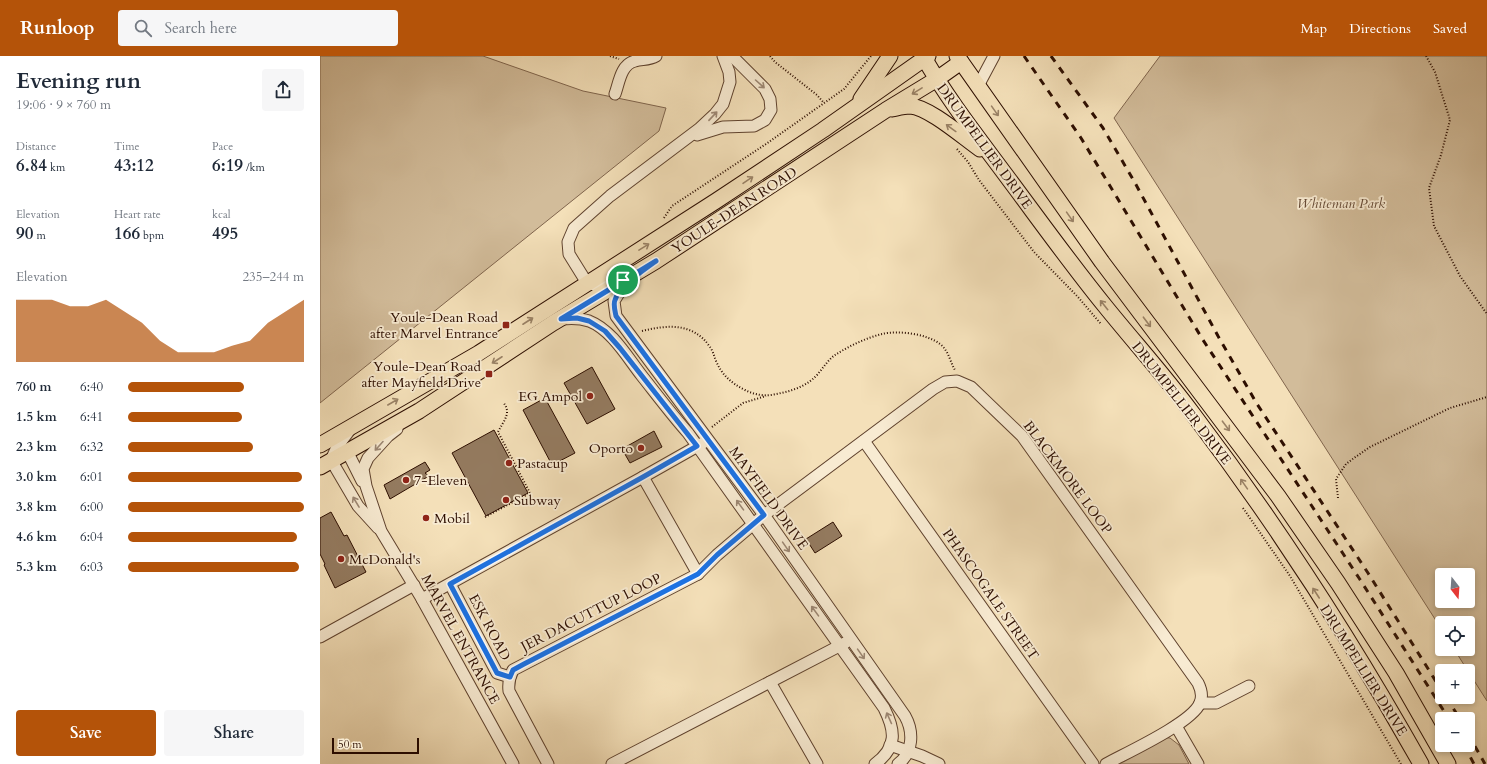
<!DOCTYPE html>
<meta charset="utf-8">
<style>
body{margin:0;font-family:Cardo,serif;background:#f6f6f7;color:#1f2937;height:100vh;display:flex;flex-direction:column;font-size:15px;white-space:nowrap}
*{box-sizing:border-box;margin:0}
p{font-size:13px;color:#747a83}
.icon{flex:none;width:22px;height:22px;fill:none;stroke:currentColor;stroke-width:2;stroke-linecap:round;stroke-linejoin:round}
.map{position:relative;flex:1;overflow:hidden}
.sheet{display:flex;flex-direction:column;background:#fff;width:320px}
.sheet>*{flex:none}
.needle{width:26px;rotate:163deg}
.tools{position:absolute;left:1115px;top:512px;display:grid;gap:8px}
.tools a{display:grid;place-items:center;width:40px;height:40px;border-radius:4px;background:#fff;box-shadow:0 2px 6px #0003;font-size:20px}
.scale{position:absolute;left:12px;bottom:10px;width:87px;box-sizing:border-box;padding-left:4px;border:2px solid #2d0e00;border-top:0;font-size:11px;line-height:14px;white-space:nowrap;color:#2d0e00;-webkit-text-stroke:3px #f8ebd2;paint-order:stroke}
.pin{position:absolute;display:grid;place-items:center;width:34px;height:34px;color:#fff;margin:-17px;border:2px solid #fff;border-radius:50%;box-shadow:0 1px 4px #0007}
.round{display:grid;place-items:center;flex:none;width:42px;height:42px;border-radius:4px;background:#f6f6f7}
.headline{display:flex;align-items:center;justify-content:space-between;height:68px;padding:0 16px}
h1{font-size:22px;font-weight:800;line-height:30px}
.metrics{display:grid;grid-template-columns:repeat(3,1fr);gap:6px;height:68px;padding:4px 16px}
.metrics div{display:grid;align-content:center}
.metrics b{font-size:17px;font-weight:800}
.metrics small{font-size:11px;font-weight:400}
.metrics p{font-size:11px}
.chart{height:112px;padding:8px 16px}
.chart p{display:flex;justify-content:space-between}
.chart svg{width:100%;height:72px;margin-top:4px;fill:#b45309;opacity:.7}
.action{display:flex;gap:8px;margin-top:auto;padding:8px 16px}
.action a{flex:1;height:46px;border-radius:4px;background:#b45309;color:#fff;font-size:16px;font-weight:800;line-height:46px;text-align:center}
.action a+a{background:#f6f6f7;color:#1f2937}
ul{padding:0 16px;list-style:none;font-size:13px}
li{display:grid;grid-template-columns:64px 48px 1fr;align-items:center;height:30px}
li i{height:10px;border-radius:5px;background:#b45309}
header{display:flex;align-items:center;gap:24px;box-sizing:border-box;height:56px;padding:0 20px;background:#b45309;color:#fff}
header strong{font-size:19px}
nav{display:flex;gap:22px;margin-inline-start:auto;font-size:14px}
.search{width:280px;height:36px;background:#f6f6f7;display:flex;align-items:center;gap:10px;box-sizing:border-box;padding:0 14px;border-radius:4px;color:#747a83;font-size:15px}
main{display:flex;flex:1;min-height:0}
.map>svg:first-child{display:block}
.green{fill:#d2bc9a;stroke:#80654d;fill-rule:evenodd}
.building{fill:#947b60;stroke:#2d0e00}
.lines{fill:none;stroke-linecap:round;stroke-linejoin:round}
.minor-casing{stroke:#5f422e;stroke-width:13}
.major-casing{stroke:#2d0e00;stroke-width:17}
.path{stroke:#2d0e00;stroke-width:2;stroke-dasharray:1 2;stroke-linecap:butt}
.minor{stroke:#f8ebd2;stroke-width:11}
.major{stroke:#f4e0b9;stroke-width:15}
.rail{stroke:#2d0e00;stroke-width:3;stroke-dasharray:7 7;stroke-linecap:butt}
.oneway{stroke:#9d8874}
.oneway2{stroke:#9a8266}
.route-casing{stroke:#fff;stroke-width:8}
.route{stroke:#1a73e8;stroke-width:5}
.poi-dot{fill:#8f2418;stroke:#f8ebd2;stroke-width:1.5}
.labels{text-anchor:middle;stroke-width:3.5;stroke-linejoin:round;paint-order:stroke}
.street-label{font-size:14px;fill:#2d0e00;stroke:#f8ebd2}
.park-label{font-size:14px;font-style:italic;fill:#674b36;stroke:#f8ebd2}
.poi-label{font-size:14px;fill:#2d0e00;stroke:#f8ebd2;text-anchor:start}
</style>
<header>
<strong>Runloop</strong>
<div class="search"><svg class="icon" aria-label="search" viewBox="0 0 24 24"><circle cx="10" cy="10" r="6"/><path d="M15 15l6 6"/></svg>Search here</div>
<nav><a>Map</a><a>Directions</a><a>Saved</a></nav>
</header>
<main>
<section class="sheet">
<div class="headline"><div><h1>Evening run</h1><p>19:06 · 9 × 760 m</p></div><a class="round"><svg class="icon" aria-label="share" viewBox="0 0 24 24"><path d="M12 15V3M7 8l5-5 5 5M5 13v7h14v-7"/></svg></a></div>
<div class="metrics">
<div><p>Distance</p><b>6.84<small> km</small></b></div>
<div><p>Time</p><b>43:12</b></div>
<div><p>Pace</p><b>6:19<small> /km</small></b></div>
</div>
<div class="metrics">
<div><p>Elevation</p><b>90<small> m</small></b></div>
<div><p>Heart rate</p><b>166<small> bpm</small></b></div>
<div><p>kcal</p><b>495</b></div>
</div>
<div class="chart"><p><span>Elevation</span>235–244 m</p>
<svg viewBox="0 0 160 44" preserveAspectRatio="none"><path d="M0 44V6L10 6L20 6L30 10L40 10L50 6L60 13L70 20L80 31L90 38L100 38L110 38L120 34L130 31L140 20L150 13L160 6V44z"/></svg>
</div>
<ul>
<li><b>760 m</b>6:40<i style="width:66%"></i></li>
<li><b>1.5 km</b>6:41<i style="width:65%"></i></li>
<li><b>2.3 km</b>6:32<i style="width:71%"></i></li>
<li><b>3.0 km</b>6:01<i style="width:99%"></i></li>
<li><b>3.8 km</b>6:00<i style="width:100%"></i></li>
<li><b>4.6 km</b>6:04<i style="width:96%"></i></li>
<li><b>5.3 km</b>6:03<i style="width:97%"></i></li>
</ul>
<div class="action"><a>Save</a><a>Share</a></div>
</section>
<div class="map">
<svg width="1167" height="708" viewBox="0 0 1167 708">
<rect width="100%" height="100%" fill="#f4e0b9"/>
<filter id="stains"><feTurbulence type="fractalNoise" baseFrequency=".005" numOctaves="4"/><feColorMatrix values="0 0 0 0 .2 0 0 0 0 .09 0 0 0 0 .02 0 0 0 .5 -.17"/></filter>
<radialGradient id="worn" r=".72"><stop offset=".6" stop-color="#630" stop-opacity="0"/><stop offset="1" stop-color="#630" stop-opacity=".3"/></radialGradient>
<g class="green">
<path d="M0 0H163L263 35 346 52 339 75 0 347Z"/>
<path d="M840 0H1167V645L1134 593H1148V567H1122V574L794 62ZM1122 519H1148V545H1122Z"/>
<path d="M840 681 850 682 859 689 869 708H793Z"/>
</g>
<g class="building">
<path d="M272 311 295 353 267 368 244 327Z"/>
<path d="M225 342 255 397 232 409 203 354Z"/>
<path d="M174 374 208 437 166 460 132 397Z"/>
<path d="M334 375 342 391 310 407 302 393Z"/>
<path d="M105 406 110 414 105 417 109 420 70 443 64 429Z"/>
<path d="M11 456 24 480 27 479 46 516 15 532 4 509 5 508 0 498V462Z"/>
<path d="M513 466 522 480 495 497 486 483Z"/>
</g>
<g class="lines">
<defs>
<g id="minor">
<path d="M658 30 674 0"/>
<path d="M295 38C299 27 301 8 315 5 322 3 329 4 336 0"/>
<path d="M377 79 403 71 434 70 445 64 451 54 450 43 445 33 412 0"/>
<path d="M312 225 299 237 294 245 296 260 444 459 585 660C594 676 593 697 578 708"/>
<path d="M294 227 280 230 274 229 267 227 249 198 248 186 254 172 290 140 379 73 395 58 403 48 410 26 409 16 403 0"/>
<path d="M242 263C251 262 260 262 269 265 292 274 307 301 322 320 337 339 352 359 368 377L564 652C575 674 578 691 555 708"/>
<path d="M77 373 68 380 48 402 43 413 46 430 61 475 102 543 193 708"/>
<path d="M29 375 17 391 11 404 38 450 58 472"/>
<path d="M544 385 773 708"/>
<path d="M22 393 27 395 42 425"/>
<path d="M323 421 378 518"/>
<path d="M130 528 177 617 190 621"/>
<path d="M102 543 323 421 383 387"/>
<path d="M0 581 94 529"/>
<path d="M450 626 497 708"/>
<path d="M880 647H896L929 630"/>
<path d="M856 670 878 708"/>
<path d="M570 689 602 700 619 708"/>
<path d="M228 708 189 635C188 627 189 622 193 614L378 518 397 499 444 459 613 333 625 326 637 325 651 331 702 380 878 627C881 633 883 640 880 647 872 667 806 697 786 708"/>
<path d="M292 708 525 587"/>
</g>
<g id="major">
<path d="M603 0C627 42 656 79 685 118 718 162 750 207 785 250 814 286 845 320 873 358 957 469 1033 587 1101 708"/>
<path d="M637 0 782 206 958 440 1018 527 1076 617 1128 708"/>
<path d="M541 43 570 0"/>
<path d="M572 53C577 52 584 50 590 50 609 51 644 82 660 93"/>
<path d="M0 389 159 297 396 145 503 74 608 0"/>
<path d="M0 411 99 355 233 267 336 205 566 54 617 23 641 6"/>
</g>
</defs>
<use href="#minor" class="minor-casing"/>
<use href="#major" class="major-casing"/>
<g class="path">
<path d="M290 0 299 3"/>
<path d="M450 0 455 6 497 39 504 47"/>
<path d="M1106 0 1115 16 1130 64 1121 99 1109 132 1114 170 1140 220 1167 258"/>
<path d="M637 93 648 106 659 124 714 196 758 241 781 268"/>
<path d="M344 162 352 150 446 88 524 33 551 0"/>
<path d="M322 275C347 269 373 266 390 291 393 295 394 300 396 305 402 319 411 327 425 334 433 338 441 340 451 339 468 336 485 332 497 319 503 312 508 304 515 299 529 290 546 282 562 278 579 274 607 278 620 288 629 295 630 306 635 314"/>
<path d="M392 371 423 347 446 340"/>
<path d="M1018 442 1016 423 1026 408 1034 402 1050 391 1130 352 1167 341"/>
<path d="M923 452 970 520 1081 708"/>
<path d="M165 461 210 437 178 376C184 364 192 357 183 346"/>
</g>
<use href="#minor" class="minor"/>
<use href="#major" class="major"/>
<g class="rail">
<path d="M704 0 761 82 883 284 1039 522 1129 663"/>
<path d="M731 0 783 72 814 125 898 280 937 348 1048 517 1122 635"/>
<path d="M1126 641 1140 663"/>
<path d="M1148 678 1165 708"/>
<path d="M1144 689 1154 708"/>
</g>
</g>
<defs><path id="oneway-shaft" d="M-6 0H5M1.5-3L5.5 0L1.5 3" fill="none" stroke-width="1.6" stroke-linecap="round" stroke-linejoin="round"/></defs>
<g class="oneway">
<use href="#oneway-shaft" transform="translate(440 28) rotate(42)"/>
<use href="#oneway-shaft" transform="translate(393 60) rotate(-47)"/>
<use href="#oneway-shaft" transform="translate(59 390) rotate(132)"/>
<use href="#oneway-shaft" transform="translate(36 446) rotate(-121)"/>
<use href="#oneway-shaft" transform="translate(420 449) rotate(-126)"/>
<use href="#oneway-shaft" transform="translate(466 491) rotate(55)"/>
<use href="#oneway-shaft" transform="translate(495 555) rotate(-126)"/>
<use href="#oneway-shaft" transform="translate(541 598) rotate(55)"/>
<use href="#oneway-shaft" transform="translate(569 662) rotate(-114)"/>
</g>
<g class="oneway2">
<use href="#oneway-shaft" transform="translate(597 35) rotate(148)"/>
<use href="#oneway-shaft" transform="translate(675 55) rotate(55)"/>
<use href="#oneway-shaft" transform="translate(631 72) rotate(-144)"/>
<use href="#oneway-shaft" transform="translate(428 124) rotate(-34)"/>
<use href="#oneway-shaft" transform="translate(750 161) rotate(55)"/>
<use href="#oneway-shaft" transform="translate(324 191) rotate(-32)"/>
<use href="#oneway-shaft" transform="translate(784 249) rotate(-129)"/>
<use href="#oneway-shaft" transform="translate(208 265) rotate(-33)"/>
<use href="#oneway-shaft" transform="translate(827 266) rotate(53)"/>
<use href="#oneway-shaft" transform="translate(177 304) rotate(147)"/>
<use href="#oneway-shaft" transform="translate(73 346) rotate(-30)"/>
<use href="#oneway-shaft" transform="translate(906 370) rotate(53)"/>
<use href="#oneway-shaft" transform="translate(924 428) rotate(-125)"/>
<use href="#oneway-shaft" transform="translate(996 537) rotate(-123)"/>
</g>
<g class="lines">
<defs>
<path id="route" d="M336 205C324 214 299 230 295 244 293 248 295 255 296 260L444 459 397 499 378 518 204 608 193 614 190 621 177 617 130 528 323 421 377 390 300 292 285 275 269 265 257 262 241 263Z"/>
</defs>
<use href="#route" class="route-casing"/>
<use href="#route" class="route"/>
</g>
<g class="poi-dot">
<rect x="182" y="265" width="8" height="8" rx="2"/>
<rect x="165" y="314" width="8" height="8" rx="2"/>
<circle cx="270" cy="340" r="4"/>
<circle cx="321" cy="392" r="4"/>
<circle cx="189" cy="407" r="4"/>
<circle cx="86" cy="424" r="4"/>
<circle cx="186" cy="444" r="4"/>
<circle cx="106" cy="462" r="4"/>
<circle cx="21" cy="503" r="4"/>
</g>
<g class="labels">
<g class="street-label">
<text transform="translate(665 90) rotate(54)" y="5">DRUMPELLIER DRIVE</text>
<text transform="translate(414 154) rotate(-33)" y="5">YOULE-DEAN ROAD</text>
<text transform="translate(862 347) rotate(52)" y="5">DRUMPELLIER DRIVE</text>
<text transform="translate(748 421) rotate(53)" y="5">BLACKMORE LOOP</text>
<text transform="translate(449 442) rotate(54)" y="5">MAYFIELD DRIVE</text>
<text transform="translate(671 538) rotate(55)" y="5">PHASCOGALE STREET</text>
<text transform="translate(271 556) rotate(-27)" y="5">JER DACUTTUP LOOP</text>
<text transform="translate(170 571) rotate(62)" y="5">ESK ROAD</text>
<text transform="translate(141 583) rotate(61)" y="5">MARVEL ENTRANCE</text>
<text transform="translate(1044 614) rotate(58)" y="5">DRUMPELLIER DRIVE</text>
</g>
<g class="park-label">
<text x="1021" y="152">Whiteman Park</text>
</g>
<g class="poi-label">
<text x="178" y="266" text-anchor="end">Youle-Dean Road<tspan x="178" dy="16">after Marvel Entrance</tspan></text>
<text x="161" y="315" text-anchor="end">Youle-Dean Road<tspan x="161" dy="16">after Mayfield Drive</tspan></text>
<text x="262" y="345" text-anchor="end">EG Ampol</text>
<text x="313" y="397" text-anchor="end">Oporto</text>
<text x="197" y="412">Pastacup</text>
<text x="94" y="429">7-Eleven</text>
<text x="194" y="449">Subway</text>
<text x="114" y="467">Mobil</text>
<text x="29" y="508">McDonald's</text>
</g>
</g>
<rect width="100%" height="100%" filter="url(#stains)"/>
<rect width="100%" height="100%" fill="url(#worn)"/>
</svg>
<div class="tools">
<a><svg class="needle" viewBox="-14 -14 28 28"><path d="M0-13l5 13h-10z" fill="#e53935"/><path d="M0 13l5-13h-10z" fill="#747a83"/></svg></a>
<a><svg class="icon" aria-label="locate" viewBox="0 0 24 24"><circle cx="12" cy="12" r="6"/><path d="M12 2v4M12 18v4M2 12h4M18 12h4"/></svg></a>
<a>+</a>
<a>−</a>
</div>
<div class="scale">50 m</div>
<div class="pin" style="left:303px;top:224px;background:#1e9e55"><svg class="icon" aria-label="arrive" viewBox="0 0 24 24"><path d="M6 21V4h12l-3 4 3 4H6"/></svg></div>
</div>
</main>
